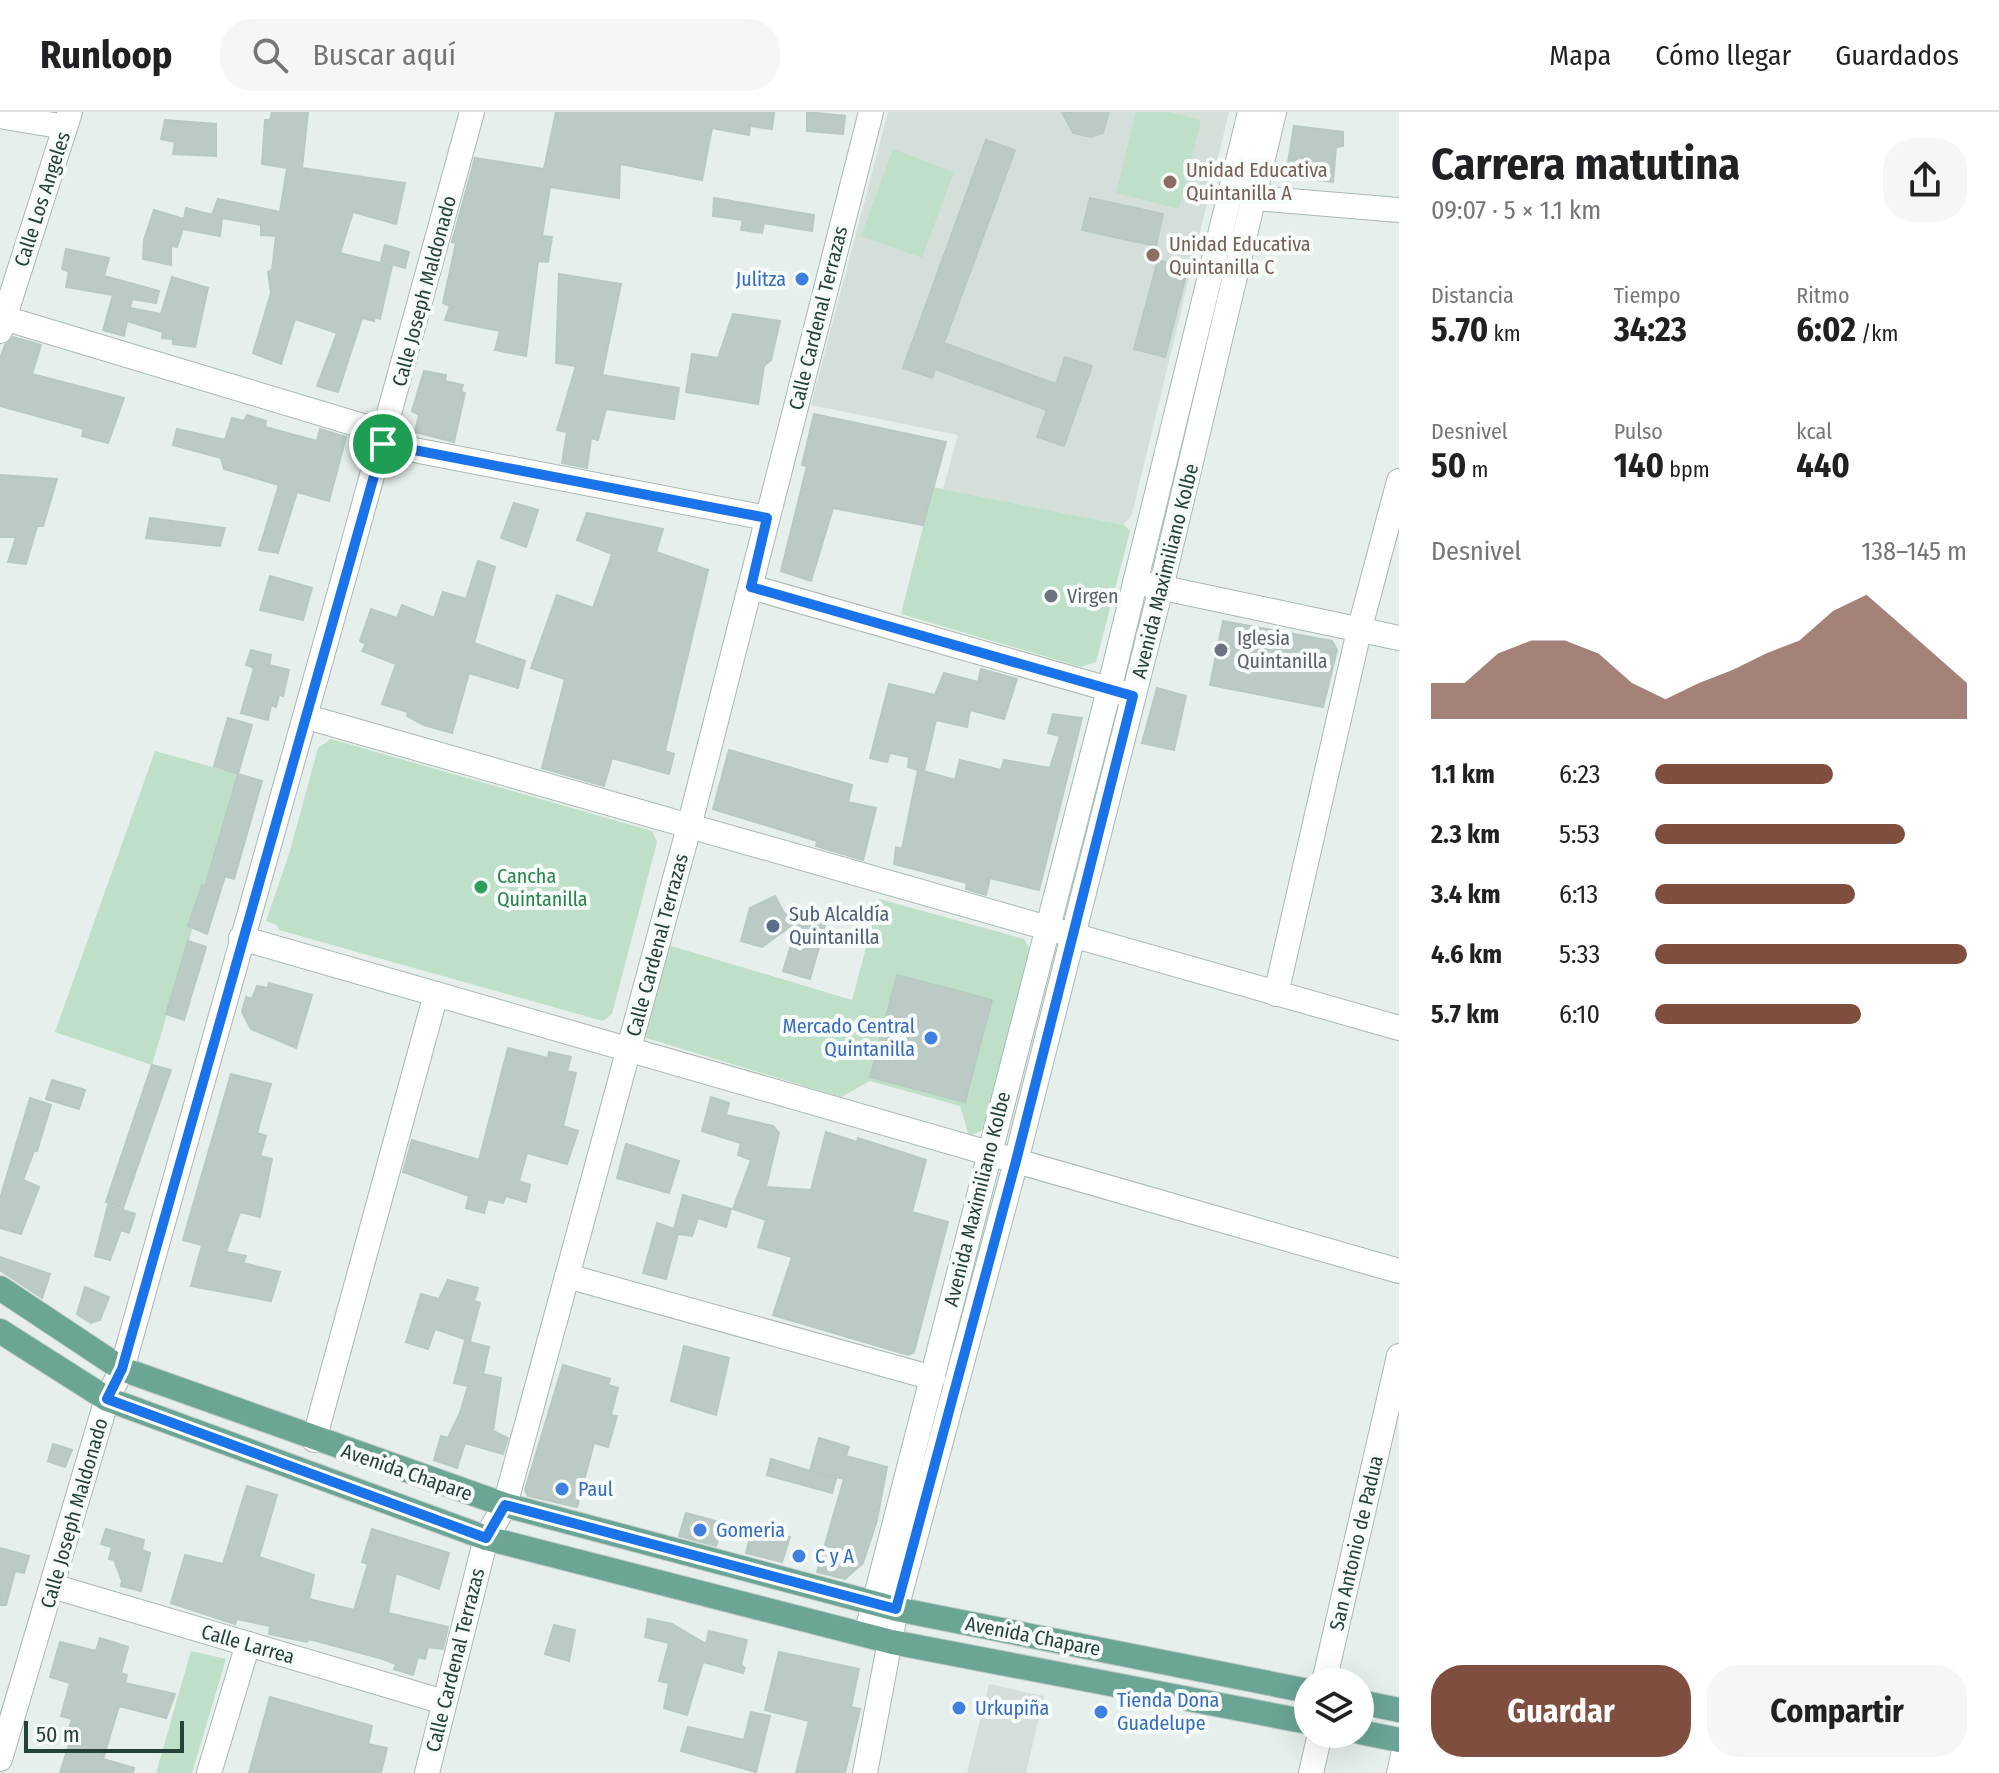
<!DOCTYPE html>
<html lang="es">
<meta charset="utf-8">
<style>
body{margin:0;font-family:"Fira Sans Condensed",sans-serif;background:#f6f6f6;color:#202124;height:100vh;display:flex;flex-direction:column;font-size:30px;white-space:nowrap}
*{box-sizing:border-box;margin:0}
p{font-size:26px;color:#757577}
.icon{flex:none;width:44px;height:44px;fill:none;stroke:currentColor;stroke-width:2;stroke-linecap:round;stroke-linejoin:round}
.map{position:relative;flex:1;overflow:hidden}
.panel{display:flex;flex-direction:column;background:#fff;width:600px}
.panel>*{flex:none}
.buttons{position:absolute;left:1294px;top:1556px;display:grid;gap:16px}
.buttons a{display:grid;place-items:center;width:80px;height:80px;border-radius:50%;background:#fff;box-shadow:0 8px 32px #0002;font-size:40px}
.scale{position:absolute;left:24px;bottom:20px;width:160px;box-sizing:border-box;padding-left:8px;border:4px solid #24423a;border-top:0;font-size:22px;line-height:28px;white-space:nowrap;color:#24423a;-webkit-text-stroke:6px #f7fbf9;paint-order:stroke}
.pin{position:absolute;display:grid;place-items:center;width:68px;height:68px;color:#fff;margin:-34px;border:4px solid #fff;border-radius:50%;box-shadow:0 2px 8px #0007}
.round{display:grid;place-items:center;flex:none;width:84px;height:84px;border-radius:32px;background:#f6f6f6}
.summary{display:flex;align-items:center;justify-content:space-between;height:136px;padding:0 32px}
h1{font-size:44px;font-weight:700;line-height:60px}
.figures{display:grid;grid-template-columns:repeat(3,1fr);gap:12px;height:136px;padding:8px 32px}
.figures div{display:grid;align-content:center}
.figures b{font-size:34px;font-weight:700}
.figures small{font-size:22px;font-weight:400}
.figures p{font-size:22px}
.chart{height:224px;padding:16px 32px}
.chart p{display:flex;justify-content:space-between}
.chart svg{width:100%;height:144px;margin-top:8px;fill:#7f4e3f;opacity:.7}
.action{display:flex;gap:16px;margin-top:auto;padding:16px 32px}
.action a{flex:1;height:92px;border-radius:32px;background:#7f4e3f;color:#fff;font-size:32px;font-weight:700;line-height:92px;text-align:center}
.action a+a{background:#f6f6f6;color:#202124}
ul{padding:0 32px;list-style:none;font-size:26px}
li{display:grid;grid-template-columns:128px 96px 1fr;align-items:center;height:60px}
li i{height:20px;border-radius:10px;background:#7f4e3f}
header{display:flex;align-items:center;gap:48px;box-sizing:border-box;height:112px;padding:0 40px;background:#fff;border-bottom:2px solid #e0e0e0}
header strong{font-size:38px}
nav{display:flex;gap:44px;margin-inline-start:auto;font-size:28px}
.search{width:560px;height:72px;background:#f6f6f6;display:flex;align-items:center;gap:20px;box-sizing:border-box;padding:0 28px;border-radius:32px;color:#757577;font-size:30px}
main{display:flex;flex:1;min-height:0}
.map>svg:first-child{display:block}
.built{fill:#d4dfda}
.green{fill:#bfe0c8}
.building{fill:#bbcac4;stroke:#b8c9c2;stroke-width:2}
.lines{fill:none;stroke-linecap:round;stroke-linejoin:round}
.service-casing{stroke:#a8b8b2;stroke-width:14}
.minor-casing{stroke:#a8b8b2;stroke-width:26}
.secondary-casing{stroke:#a4bbb3;stroke-width:26}
.primary-casing{stroke:#c2cac8;stroke-width:26}
.service{stroke:#fff;stroke-width:12}
.minor{stroke:#fff;stroke-width:24}
.secondary{stroke:#fff;stroke-width:24}
.primary{stroke:#6aa596;stroke-width:24}
.route-casing{stroke:#fff;stroke-width:16}
.route{stroke:#1a73e8;stroke-width:10}
.education-dot{fill:#8d6e63;stroke:#f7fbf9;stroke-width:3}
.shop-dot{fill:#3f7fe0;stroke:#f7fbf9;stroke-width:3}
.worship-dot{fill:#6b7280;stroke:#f7fbf9;stroke-width:3}
.leisure-dot{fill:#2e9e5b;stroke:#f7fbf9;stroke-width:3}
.service-dot{fill:#5c6f8a;stroke:#f7fbf9;stroke-width:3}
.labels{text-anchor:middle;stroke-width:8;stroke-linejoin:round;paint-order:stroke}
.education-label{font-size:20px;fill:#785e54;stroke:#f7fbf9;text-anchor:start}
.street-label{font-size:20px;fill:#24423a;stroke:#f7fbf9}
.shop-label{font-size:20px;fill:#366cbe;stroke:#f7fbf9;text-anchor:start}
.worship-label{font-size:20px;fill:#5b616d;stroke:#f7fbf9;text-anchor:start}
.leisure-label{font-size:20px;fill:#27864d;stroke:#f7fbf9;text-anchor:start}
.service-label{font-size:20px;fill:#4e5e75;stroke:#f7fbf9;text-anchor:start}
</style>
<header>
<strong>Runloop</strong>
<div class="search"><svg class="icon" aria-label="search" viewBox="0 0 24 24"><circle cx="10" cy="10" r="6"/><path d="M15 15l6 6"/></svg>Buscar aquí</div>
<nav><a>Mapa</a><a>Cómo llegar</a><a>Guardados</a></nav>
</header>
<main>
<div class="map">
<svg width="1399" height="1661" viewBox="0 0 1399 1661">
<rect width="100%" height="100%" fill="#e6efeb"/>
<g class="built">
<path d="M888 0H1229L1132 402 1124 413 943 377 958 323 811 293Z"/>
<path d="M989 1572 1044 1584 1026 1661H967Z"/>
</g>
<g class="green">
<path d="M1136 0H1169L1201 8 1179 97 1116 81Z"/>
<path d="M893 37 954 60 922 146 861 124Z"/>
<path d="M933 375 1124 413 1130 419 1096 550 1081 555 901 502Z"/>
<path d="M331 627 652 719 657 730 612 902 603 909 279 818 277 813 266 809 290 739 318 636Z"/>
<path d="M155 639 238 662 152 953 55 920Z"/>
<path d="M879 787 1024 827 1033 842 985 1017 969 1024 960 994 870 969 841 985 640 924 668 833 852 888Z"/>
<path d="M191 1539 226 1547 192 1661H156Z"/>
</g>
<g class="building">
<path d="M272 0H308L302 56 405 71 396 112 353 100 340 141 392 154 380 207 375 205 374 209 362 206 338 280 317 274 337 221 295 207 281 252 253 241 271 181 268 160 272 158 276 124 261 123V113L222 106 220 124 183 117 177 135 171 134V153L143 147 144 128 154 98 184 107 186 96 212 103 218 87 280 100 287 56 262 52 265 8H270Z"/>
<path d="M556 0H774L772 17 750 14 749 23 712 16 702 68 620 52 619 86 550 75 542 124 552 125 548 150 538 149 526 244 495 238 500 219 445 208 450 194 443 191 456 131 452 130 475 46 544 57Z"/>
<path d="M807 0 845 4 843 22 807 19Z"/>
<path d="M1062 0H1109L1103 21 1090 25 1073 21Z"/>
<path d="M165 8 216 12V44L173 42 175 30 161 27Z"/>
<path d="M1294 14 1343 20V34L1336 35 1333 70 1292 65 1287 56Z"/>
<path d="M986 28 1015 38 944 231 1056 272 1065 245 1092 254 1064 334 1037 325 1047 298 935 257 932 266 903 256Z"/>
<path d="M714 86 814 103 812 119 764 111 762 121 741 118 743 108 713 104Z"/>
<path d="M1090 86 1163 102 1156 134 1082 118Z"/>
<path d="M385 133 409 140 405 156 381 149Z"/>
<path d="M66 137 109 146 104 164 159 179 156 191 132 187 130 196 161 202 172 165 208 176 195 235 173 232V227L162 226 163 220 127 209 124 224 103 218 113 183 66 175 69 160 62 157Z"/>
<path d="M1158 148 1188 156 1165 245 1134 237Z"/>
<path d="M559 162 621 172 602 263 679 276 674 307 606 297 598 328 591 326 587 356 562 351 567 320 557 318 576 254 556 251Z"/>
<path d="M733 202 780 209 771 248 764 254 758 292 686 280 692 242 718 246Z"/>
<path d="M13 225 41 233 32 262 124 286 108 331 82 324 84 317 0 294V247L5 233Z"/>
<path d="M424 259 446 263 445 269 463 273 461 280 465 281 454 330 415 320 419 303 412 299Z"/>
<path d="M814 302 946 330 923 413 833 396 811 469 781 459 807 354 802 353Z"/>
<path d="M247 303 266 309 265 315 317 329 320 317 346 325 329 389 297 380 278 441 259 438 279 373 224 357 221 346 173 333 177 317 225 328 232 306 244 309Z"/>
<path d="M0 363 57 367 43 414H37L26 452 8 450 16 425H0Z"/>
<path d="M514 391 538 398 526 435 501 426Z"/>
<path d="M587 401 663 417 656 440 708 458 665 639 674 642 669 662 612 646 604 674 542 656 565 567 531 556 557 483 593 496 612 442 577 428Z"/>
<path d="M150 406 225 416 220 434 146 426Z"/>
<path d="M478 449 495 455 474 531 525 549 518 576 469 561 452 621 424 613 407 604 408 600 382 592 396 552 362 539 366 532 360 529 371 497 397 506 402 493 434 506 443 480 466 487Z"/>
<path d="M270 464 312 476 303 508 260 498Z"/>
<path d="M1223 509 1332 529 1337 538 1323 595 1210 573Z"/>
<path d="M251 538 271 543 269 553 289 558 283 584 279 583 276 595 271 593 268 608 241 601 254 556 246 553Z"/>
<path d="M981 557 1017 567 1004 607 970 598 967 615 936 608 924 659 920 658 955 668 960 648 1001 658 1004 648 1050 656 1060 624 1048 621 1053 602 1082 606 1039 778 990 766 986 783 966 777 967 771 894 752 896 735 902 737 918 658 908 655 909 645 890 641 887 650 870 646 889 572 935 583 944 561 978 570Z"/>
<path d="M1157 576 1186 584 1174 638 1142 631Z"/>
<path d="M228 606 252 613 238 662 214 654Z"/>
<path d="M729 638 852 673 848 690 876 696 863 748 816 734 817 729 713 697Z"/>
<path d="M238 662 262 669 234 767 225 764 207 822 188 814 202 773 205 774Z"/>
<path d="M775 784 784 801 800 805 820 803 826 810 810 867 783 859 799 808 762 835 741 829 750 796Z"/>
<path d="M188 829 206 835 184 908 166 902Z"/>
<path d="M897 863 992 888 965 990 870 965Z"/>
<path d="M269 871 312 883 296 936 251 917 242 900 246 885 252 887 257 874 268 876Z"/>
<path d="M508 936 548 946 549 940 571 945 567 959 576 961 563 1014 578 1019 567 1052 527 1041 519 1069 530 1073 526 1090 506 1084 503 1091 488 1087 484 1101 466 1096 469 1084 403 1060 412 1028 479 1048Z"/>
<path d="M152 953 171 958 123 1096 106 1090Z"/>
<path d="M231 962 271 972 257 1021 266 1024 260 1044 272 1047 260 1105 240 1100 226 1140 246 1144 243 1151 280 1160 271 1189 191 1174 202 1133 183 1128Z"/>
<path d="M52 968 85 978 79 997 46 987Z"/>
<path d="M711 985 729 991 726 1003 773 1014 779 1021 766 1075 811 1078 826 1020 857 1030 858 1026 926 1048 912 1100 948 1110 914 1240 908 1243 773 1203 792 1145 758 1135 766 1108 733 1097 751 1048 738 1043 741 1031 702 1019Z"/>
<path d="M30 986 51 993 37 1039H34L23 1068 39 1075 21 1122 0 1116V1087Z"/>
<path d="M626 1032 679 1049 669 1081 617 1066Z"/>
<path d="M683 1083 731 1097 726 1115 698 1106 692 1124 678 1122 666 1167 643 1161 657 1111 674 1117Z"/>
<path d="M108 1093 135 1102 129 1121 121 1118 110 1148 95 1144Z"/>
<path d="M0 1145 50 1162 42 1186 0 1158Z"/>
<path d="M448 1168 478 1176 474 1189 480 1191 470 1229 435 1217 428 1237 406 1230 421 1182 439 1187Z"/>
<path d="M85 1175 109 1185 100 1208 91 1211 77 1202Z"/>
<path d="M465 1229 489 1235 483 1262 501 1266 493 1319 508 1326 503 1342 465 1331 457 1356 434 1348 441 1324 448 1326 460 1301 468 1274 454 1271Z"/>
<path d="M684 1234 729 1246 716 1303 671 1289Z"/>
<path d="M563 1253 610 1267 608 1273 618 1276 611 1303 617 1304 608 1335 594 1331 577 1395 528 1384 525 1378Z"/>
<path d="M819 1326 849 1335 846 1344 887 1355 877 1408 863 1451 845 1467 817 1460 844 1367 810 1359Z"/>
<path d="M53 1332 72 1338 65 1355 48 1349Z"/>
<path d="M771 1347 836 1367 832 1381 767 1363Z"/>
<path d="M247 1374 277 1383 259 1445 314 1463 309 1487 354 1498 368 1452 362 1450 372 1417 449 1441 439 1477 396 1461 388 1501 448 1515 443 1537 428 1535 425 1547 418 1545 413 1563 394 1557 396 1552 383 1547 309 1527 307 1530 269 1522 270 1514 237 1507 235 1512 171 1491 185 1443 223 1452Z"/>
<path d="M686 1401 723 1411 716 1434 679 1424Z"/>
<path d="M106 1417 144 1428 142 1438 150 1441 141 1479 121 1474 122 1469 114 1448 109 1447 112 1435 101 1432Z"/>
<path d="M752 1417 790 1425 782 1450 746 1441Z"/>
<path d="M0 1436 29 1444 24 1461 15 1459 6 1493H0Z"/>
<path d="M648 1507 672 1512 706 1532 709 1519 747 1528 741 1553 745 1556 743 1561 703 1550 687 1603 664 1596 669 1571 659 1569 669 1531 645 1525Z"/>
<path d="M554 1513 575 1518 569 1549 545 1542Z"/>
<path d="M100 1526 128 1535 121 1561 127 1563 125 1571 175 1582 166 1606 119 1594 103 1647 134 1656 133 1661H60L73 1620H68L72 1607 61 1604 70 1571 50 1565 60 1530 96 1539Z"/>
<path d="M779 1540 859 1557 851 1595 860 1597 845 1661H796L809 1609 765 1598Z"/>
<path d="M270 1585 372 1614 368 1632 387 1636 381 1661H249Z"/>
<path d="M751 1600 770 1604 756 1660 681 1639 688 1615 744 1628Z"/>
</g>
<g class="lines">
<defs>
<path id="service" d="M1393 1661 1399 1633"/>
<g id="minor">
<path d="M0 4 65 15"/>
<path d="M1256 86 1399 98"/>
<path d="M4 206 386 321"/>
<path d="M0 219 70 0"/>
<path d="M383 332 767 406"/>
<path d="M1135 470 1399 526"/>
<path d="M751 475 1133 584"/>
<path d="M307 605 1399 916"/>
<path d="M241 826 1399 1159"/>
<path d="M1276 882 1359 519 1399 369"/>
<path d="M567 1164 933 1266"/>
<path d="M314 1328 436 882"/>
<path d="M52 1474 444 1590"/>
<path d="M1324 1570 1399 1244"/>
<path d="M0 1647 107 1287 122 1257C238 838 359 420 472 0"/>
<path d="M209 1661 248 1532"/>
<path d="M427 1661 486 1426 505 1393 689 715 871 0"/>
<path d="M1311 1661 1320 1622"/>
</g>
<g id="secondary">
<path d="M866 1523 1109 578 1250 0"/>
<path d="M865 1661 896 1497 1016 1049 1161 476 1274 0"/>
</g>
<g id="primary">
<path d="M0 1176 122 1257 505 1393 896 1497 1308 1579"/>
<path d="M0 1219 107 1287 486 1426 892 1530 1308 1610"/>
<path d="M1360 1590 1399 1598"/>
<path d="M1360 1620 1399 1628"/>
</g>
</defs>
<use href="#service" class="service-casing"/>
<use href="#minor" class="minor-casing"/>
<use href="#secondary" class="secondary-casing"/>
<use href="#primary" class="primary-casing"/>
<use href="#service" class="service"/>
<use href="#minor" class="minor"/>
<use href="#secondary" class="secondary"/>
<use href="#primary" class="primary"/>
</g>
<g class="lines">
<defs>
<path id="route" d="M383 332 767 406 751 475 1133 584 1016 1049 896 1497 505 1393 486 1426 107 1287 122 1257Z"/>
</defs>
<use href="#route" class="route-casing"/>
<use href="#route" class="route"/>
</g>
<g class="education-dot">
<circle cx="1170" cy="70" r="8"/>
<circle cx="1153" cy="143" r="8"/>
</g>
<g class="shop-dot">
<circle cx="802" cy="167" r="8"/>
<circle cx="931" cy="926" r="8"/>
<circle cx="562" cy="1377" r="8"/>
<circle cx="700" cy="1418" r="8"/>
<circle cx="799" cy="1444" r="8"/>
<circle cx="959" cy="1596" r="8"/>
<circle cx="1101" cy="1600" r="8"/>
</g>
<g class="worship-dot">
<circle cx="1051" cy="484" r="8"/>
<circle cx="1221" cy="538" r="8"/>
</g>
<circle class="leisure-dot" cx="481" cy="775" r="8"/>
<circle class="service-dot" cx="773" cy="814" r="8"/>
<g class="labels">
<g class="education-label">
<text x="1186" y="65">Unidad Educativa<tspan x="1186" dy="23">Quintanilla A</tspan></text>
<text x="1169" y="139">Unidad Educativa<tspan x="1169" dy="23">Quintanilla C</tspan></text>
</g>
<g class="street-label">
<text transform="translate(42 87) rotate(-72)" y="7">Calle Los Angeles</text>
<text transform="translate(424 179) rotate(-75)" y="7">Calle Joseph Maldonado</text>
<text transform="translate(818 206) rotate(-76)" y="7">Calle Cardenal Terrazas</text>
<text transform="translate(1165 459) rotate(-76)" y="7">Avenida Maximiliano Kolbe</text>
<text transform="translate(657 833) rotate(-75)" y="7">Calle Cardenal Terrazas</text>
<text transform="translate(977 1087) rotate(-76)" y="7">Avenida Maximiliano Kolbe</text>
<text transform="translate(407 1360) rotate(19)" y="7">Avenida Chapare</text>
<text transform="translate(74 1401) rotate(-74)" y="7">Calle Joseph Maldonado</text>
<text transform="translate(1356 1431) rotate(-77)" y="7">San Antonio de Padua</text>
<text transform="translate(1033 1524) rotate(11)" y="7">Avenida Chapare</text>
<text transform="translate(248 1532) rotate(16)" y="7">Calle Larrea</text>
<text transform="translate(455 1548) rotate(-76)" y="7">Calle Cardenal Terrazas</text>
</g>
<g class="shop-label">
<text x="786" y="174" text-anchor="end">Julitza</text>
<text x="915" y="921" text-anchor="end">Mercado Central<tspan x="915" dy="23">Quintanilla</tspan></text>
<text x="578" y="1384">Paul</text>
<text x="716" y="1425">Gomeria</text>
<text x="815" y="1451">C y A</text>
<text x="1117" y="1595">Tienda Dona<tspan x="1117" dy="23">Guadelupe</tspan></text>
<text x="975" y="1603">Urkupiña</text>
</g>
<g class="worship-label">
<text x="1067" y="491">Virgen</text>
<text x="1237" y="533">Iglesia<tspan x="1237" dy="23">Quintanilla</tspan></text>
</g>
<g class="leisure-label">
<text x="497" y="771">Cancha<tspan x="497" dy="23">Quintanilla</tspan></text>
</g>
<g class="service-label">
<text x="789" y="809">Sub Alcaldía<tspan x="789" dy="23">Quintanilla</tspan></text>
</g>
</g>
</svg>
<div class="buttons">
<a><svg class="icon" aria-label="layers" viewBox="0 0 24 24"><path d="M12 4l9 5-9 5-9-5zM3 14l9 5 9-5"/></svg></a>
</div>
<div class="scale">50 m</div>
<div class="pin" style="left:383px;top:332px;background:#1e9e55"><svg class="icon" aria-label="arrive" viewBox="0 0 24 24"><path d="M6 21V4h12l-3 4 3 4H6"/></svg></div>
</div>
<section class="panel">
<div class="summary"><div><h1>Carrera matutina</h1><p>09:07 · 5 × 1.1 km</p></div><a class="round"><svg class="icon" aria-label="share" viewBox="0 0 24 24"><path d="M12 15V3M7 8l5-5 5 5M5 13v7h14v-7"/></svg></a></div>
<div class="figures">
<div><p>Distancia</p><b>5.70<small> km</small></b></div>
<div><p>Tiempo</p><b>34:23</b></div>
<div><p>Ritmo</p><b>6:02<small> /km</small></b></div>
</div>
<div class="figures">
<div><p>Desnivel</p><b>50<small> m</small></b></div>
<div><p>Pulso</p><b>140<small> bpm</small></b></div>
<div><p>kcal</p><b>440</b></div>
</div>
<div class="chart"><p><span>Desnivel</span>138–145 m</p>
<svg viewBox="0 0 160 44" preserveAspectRatio="none"><path d="M0 44V33L10 33L20 24L30 20L40 20L50 24L60 33L70 38L80 33L90 29L100 24L110 20L120 11L130 6L140 15L150 24L160 33V44z"/></svg>
</div>
<ul>
<li><b>1.1 km</b>6:23<i style="width:57%"></i></li>
<li><b>2.3 km</b>5:53<i style="width:80%"></i></li>
<li><b>3.4 km</b>6:13<i style="width:64%"></i></li>
<li><b>4.6 km</b>5:33<i style="width:100%"></i></li>
<li><b>5.7 km</b>6:10<i style="width:66%"></i></li>
</ul>
<div class="action"><a>Guardar</a><a>Compartir</a></div>
</section>
</main>
